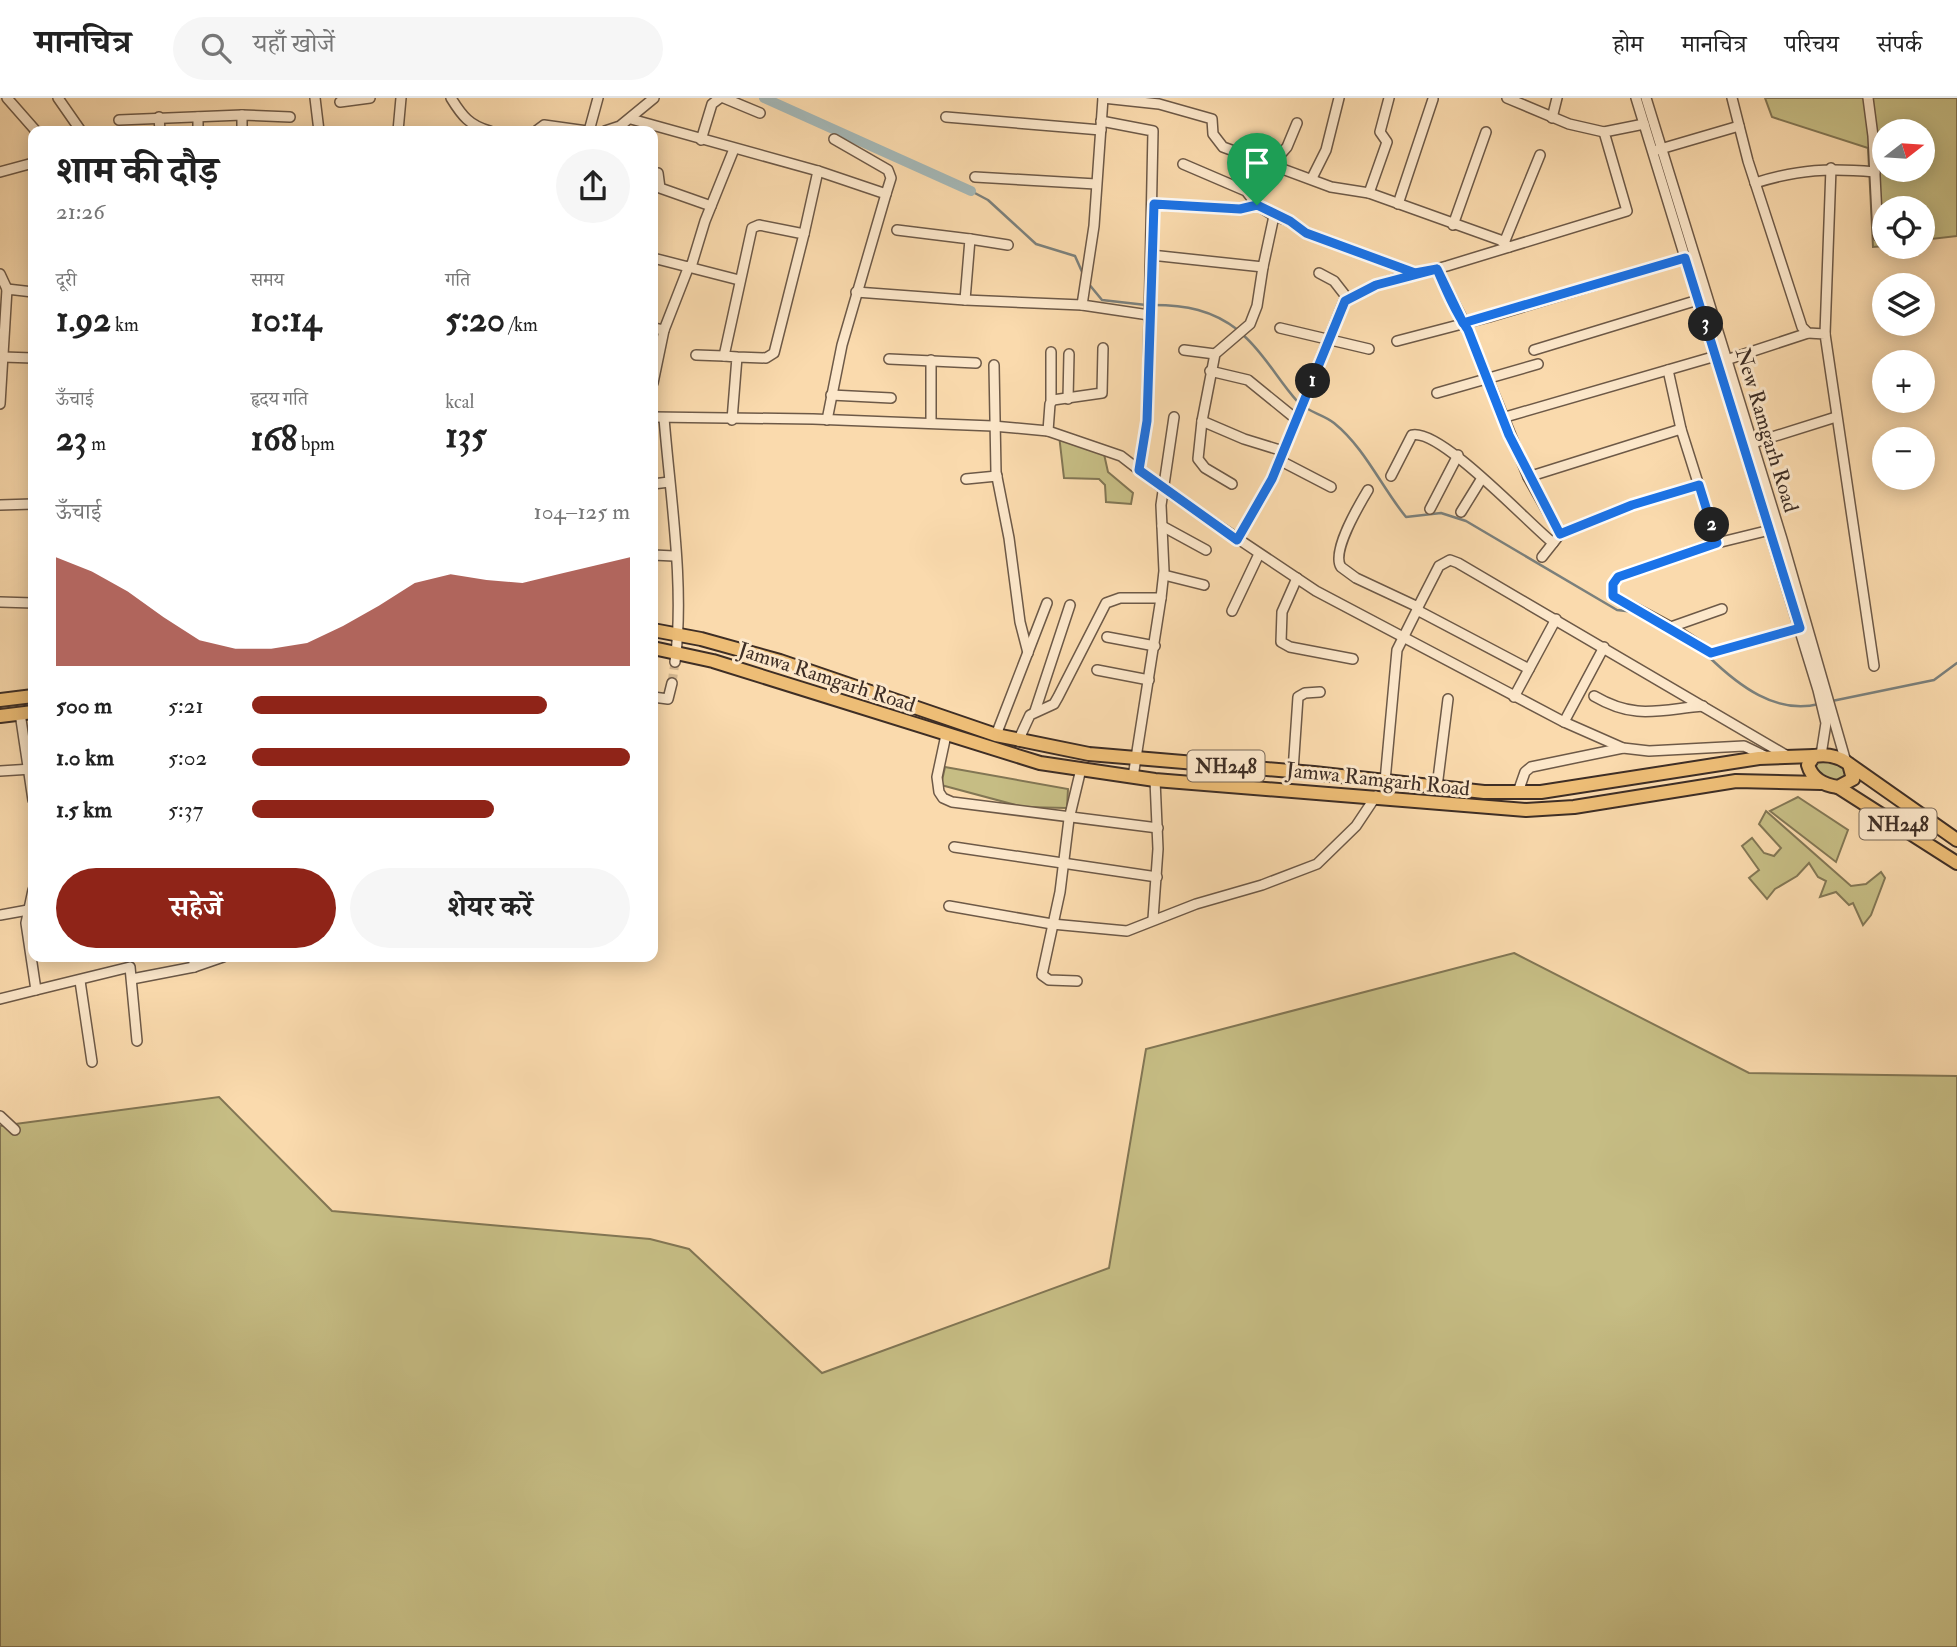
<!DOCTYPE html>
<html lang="hi">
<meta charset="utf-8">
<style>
body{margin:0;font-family:"IM FELL Double Pica","Noto Serif Devanagari",serif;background:#f6f6f6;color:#222;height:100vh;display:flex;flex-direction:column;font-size:26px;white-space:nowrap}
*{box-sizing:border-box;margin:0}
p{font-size:23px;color:#767676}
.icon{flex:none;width:38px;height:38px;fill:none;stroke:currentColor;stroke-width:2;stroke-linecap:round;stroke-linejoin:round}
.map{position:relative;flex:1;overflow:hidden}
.side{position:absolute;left:28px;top:28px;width:630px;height:836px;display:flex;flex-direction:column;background:#fff;border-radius:14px;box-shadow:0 4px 18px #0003}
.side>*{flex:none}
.needle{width:46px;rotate:73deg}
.buttons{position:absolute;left:1872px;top:21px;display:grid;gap:14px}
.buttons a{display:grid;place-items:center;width:63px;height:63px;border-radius:50%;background:#fff;box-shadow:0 4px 18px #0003;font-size:35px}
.pin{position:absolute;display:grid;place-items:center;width:60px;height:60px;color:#fff;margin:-72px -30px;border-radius:50% 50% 50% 0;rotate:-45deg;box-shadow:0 0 7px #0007}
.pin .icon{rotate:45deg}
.km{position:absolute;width:35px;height:35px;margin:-18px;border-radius:50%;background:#222;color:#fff;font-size:19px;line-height:35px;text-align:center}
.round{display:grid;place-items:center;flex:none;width:74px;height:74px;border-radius:37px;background:#f6f6f6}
.overview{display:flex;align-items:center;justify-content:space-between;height:119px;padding:0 28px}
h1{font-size:38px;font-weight:700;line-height:52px}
.figures{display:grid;grid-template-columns:repeat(3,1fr);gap:10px;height:119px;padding:7px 28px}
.figures div{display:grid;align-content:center}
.figures b{font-size:35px;font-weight:700}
.figures small{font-size:19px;font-weight:400}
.figures p{font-size:19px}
.chart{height:196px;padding:14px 28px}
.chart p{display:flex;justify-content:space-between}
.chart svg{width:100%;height:126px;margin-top:7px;fill:#8f2418;opacity:.7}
.primary-button{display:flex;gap:14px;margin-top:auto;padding:14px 28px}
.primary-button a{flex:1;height:80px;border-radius:42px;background:#8f2418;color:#fff;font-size:28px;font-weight:700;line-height:80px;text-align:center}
.primary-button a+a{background:#f6f6f6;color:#222}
ul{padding:0 28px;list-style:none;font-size:23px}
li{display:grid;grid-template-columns:112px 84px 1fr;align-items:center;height:52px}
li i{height:18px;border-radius:9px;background:#8f2418}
header{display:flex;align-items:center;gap:42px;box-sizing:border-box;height:98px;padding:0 35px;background:#fff;border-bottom:2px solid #e0e0e0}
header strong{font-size:33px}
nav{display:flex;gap:38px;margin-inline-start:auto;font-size:24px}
.search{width:490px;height:63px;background:#f6f6f6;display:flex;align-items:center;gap:18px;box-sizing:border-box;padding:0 24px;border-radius:38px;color:#767676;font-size:26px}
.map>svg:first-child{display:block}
.green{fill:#c6bd84;stroke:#827654;stroke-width:2;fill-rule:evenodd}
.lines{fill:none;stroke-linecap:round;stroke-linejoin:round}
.stream{stroke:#7b807c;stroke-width:2.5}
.canal{stroke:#a4b7b6;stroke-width:10}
.minor-tunnel{stroke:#d4b892;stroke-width:9;stroke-dasharray:9 4.5;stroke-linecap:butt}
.minor-casing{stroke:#6d5947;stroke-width:12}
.highway-casing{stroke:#3e2e25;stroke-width:16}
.minor{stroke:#fce7ca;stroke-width:9}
.highway{stroke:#edbd76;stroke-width:12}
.route-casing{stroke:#fff;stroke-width:14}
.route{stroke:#1a73e8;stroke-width:9}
.labels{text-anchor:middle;stroke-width:6;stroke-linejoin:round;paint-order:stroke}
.shield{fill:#fce7ca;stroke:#776656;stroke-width:2}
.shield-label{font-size:19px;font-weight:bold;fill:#3e2e25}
.street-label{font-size:21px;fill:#3e2e25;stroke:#fce7ca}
</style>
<header>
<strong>मानचित्र</strong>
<div class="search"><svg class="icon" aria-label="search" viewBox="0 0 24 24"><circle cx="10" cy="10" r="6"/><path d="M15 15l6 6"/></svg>यहाँ खोजें</div>
<nav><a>होम</a><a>मानचित्र</a><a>परिचय</a><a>संपर्क</a></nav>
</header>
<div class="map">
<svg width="1957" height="1549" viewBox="0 0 1957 1549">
<rect width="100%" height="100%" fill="#fadaad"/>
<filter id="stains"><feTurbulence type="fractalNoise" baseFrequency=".00286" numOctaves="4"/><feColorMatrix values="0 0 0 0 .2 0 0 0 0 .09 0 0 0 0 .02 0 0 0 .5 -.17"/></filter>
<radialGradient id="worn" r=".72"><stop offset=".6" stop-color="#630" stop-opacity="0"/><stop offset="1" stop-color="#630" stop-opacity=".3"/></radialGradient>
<g class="green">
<path d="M1765 0H1957V138L1923 142V110H1885V148L1873 149 1868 50 1772 19ZM1885 33H1923V72H1885Z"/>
<path d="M1059 337 1104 356 1108 374 1133 395 1131 406 1106 404 1105 387 1099 381 1064 380Z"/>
<path d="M1811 662 1844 664 1849 684 1821 682Z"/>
<path d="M945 669 1068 691 1067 710 1023 709 941 687Z"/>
<path d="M1798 699 1848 732 1836 764 1770 713Z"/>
<path d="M1766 713 1851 788 1866 786 1881 774 1885 780 1871 817 1863 827 1853 805 1849 807 1836 794 1820 799 1826 783 1818 779 1809 765 1797 778 1775 791 1767 801 1749 780 1759 772 1742 748 1752 740 1764 755 1774 758 1781 750 1759 726Z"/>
<path d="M1514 855 1749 975 1957 978V1549H0V1028L219 999 332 1113 650 1141 689 1151 822 1275 1109 1170 1146 951Z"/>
</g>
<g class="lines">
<g class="stream">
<path d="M971 93 988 102 1036 146 1075 158 1083 176"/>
<path d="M1088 185 1102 202 1146 207"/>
<path d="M1153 207C1186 207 1212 212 1238 232"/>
<path d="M1243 237C1264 255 1278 282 1297 303 1307 314 1323 316 1334 325 1365 350 1382 390 1406 419L1441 415 1466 423 1617 512 1635 514"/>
<path d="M1709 559C1738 587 1776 617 1819 606"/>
<path d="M1832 603 1934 582 1957 565"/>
</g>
<path class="canal" d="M764 0 971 93"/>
<path class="minor-tunnel" d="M672 585 675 564"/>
<defs>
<g id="minor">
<path d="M7 0 36 33"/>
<path d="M58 0 81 33"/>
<path d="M315 0 319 33"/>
<path d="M451 0C462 18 470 28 490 33"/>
<path d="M724 0 760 15"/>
<path d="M1103 0 1159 6 1212 21 1213 36 1223 49 1331 89 1369 95 1500 142 1509 149"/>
<path d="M1507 0 1569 26 1604 34"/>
<path d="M1636 0 1818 592 1826 625 1821 657"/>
<path d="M1646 0 1782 441 1846 664"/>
<path d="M1732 0 1748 63 1802 229 1808 235 1825 236 1874 568"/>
<path d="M1868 0 1873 38 1878 138"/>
<path d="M340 4 370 0"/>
<path d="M242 17V33"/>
<path d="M159 19 160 33"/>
<path d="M198 19V33"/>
<path d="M946 19 1101 32"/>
<path d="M1552 20 1557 0"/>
<path d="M631 21 818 73 886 96 842 247 827 322"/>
<path d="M119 22 242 17 290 19"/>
<path d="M1101 23 1153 33 1147 323 1139 372"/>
<path d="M398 33 401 0"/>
<path d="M536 33 544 27 587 33"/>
<path d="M589 33 598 0"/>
<path d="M605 33 620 28 654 0"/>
<path d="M834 41 888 72 891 80 886 96"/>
<path d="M701 42 712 6 720 0"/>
<path d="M1657 52 1739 28"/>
<path d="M1273 65 1287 49 1297 25"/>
<path d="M1183 66 1246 93 1257 107 1274 118"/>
<path d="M0 74 33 65"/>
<path d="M658 75 660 90 711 108"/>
<path d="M975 79 1096 86"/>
<path d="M1312 80 1326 52 1339 0"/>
<path d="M1755 85C1800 71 1829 70 1875 74"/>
<path d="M1369 95 1387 44 1380 34 1389 0"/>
<path d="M1154 106 1240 111 1257 107"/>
<path d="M1398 106 1433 1"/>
<path d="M1453 127 1486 34"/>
<path d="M804 136 818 73"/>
<path d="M970 141 1008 147"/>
<path d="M1504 145 1540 57"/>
<path d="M1151 157 1263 169 1274 118 1290 123 1306 135 1418 176 1447 168 1627 113 1604 34 1644 26"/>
<path d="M653 160 739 182"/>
<path d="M691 169 705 123 734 51"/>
<path d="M1263 169 1257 208 1250 226 1215 256 1202 323 1244 341 1283 353"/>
<path d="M1437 171 1468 232 1528 379 1560 436 1632 407 1699 387"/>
<path d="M1319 175 1334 183 1348 201"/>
<path d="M0 176 7 191"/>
<path d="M856 194 965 202 970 141 897 132"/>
<path d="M965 202 1082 207 1094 128 1103 0"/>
<path d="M1082 207 1149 217"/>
<path d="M653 230 664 232 653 285"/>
<path d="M1280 230 1369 251"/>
<path d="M664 232 689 168"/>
<path d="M1825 236 1831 70"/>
<path d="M1397 243 1489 219 1685 160"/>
<path d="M1184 252 1215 256"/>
<path d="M1534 252 1698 202"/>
<path d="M696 257 724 258"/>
<path d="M3 259 33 260"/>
<path d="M889 261 976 265"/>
<path d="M1723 263 1808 235"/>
<path d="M994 267 996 374 1009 440 1020 524 1028 555"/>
<path d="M1668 272 1681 331 1717 445"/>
<path d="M1210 273 1248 282 1296 321"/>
<path d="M1437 295 1538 266"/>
<path d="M831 297 891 300"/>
<path d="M1068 301 1069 256"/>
<path d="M1051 304V254"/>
<path d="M0 306 7 191 33 194"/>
<path d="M653 319 813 321 993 328 1048 333 1121 358 1165 392 1316 493 1564 624 1623 650 1649 653 1744 648 1769 660"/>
<path d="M664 320C670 396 685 489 675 564"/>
<path d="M1502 320 1716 258"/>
<path d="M732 322 737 259 724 258 752 130 759 127 804 136 774 255 766 260 737 259"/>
<path d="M1202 323 1198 361 1205 370 1232 386"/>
<path d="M931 325V262"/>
<path d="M1048 333 1050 306 1053 302 1102 295 1103 250"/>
<path d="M1753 345 1836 319"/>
<path d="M1279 362 1331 389"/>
<path d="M1391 378 1412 337C1440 330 1527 424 1553 445"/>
<path d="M1528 379 1681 331"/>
<path d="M966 381 997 378"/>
<path d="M653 386 669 384"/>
<path d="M1368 392C1359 407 1331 454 1341 469L1356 480 1418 509 1439 468 1450 462 1458 465 1789 659"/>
<path d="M0 407 33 406"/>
<path d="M1430 411 1458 357"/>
<path d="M1461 414 1482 380"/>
<path d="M1162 428 1206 452"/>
<path d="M1237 442 1272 381 1344 203 1376 187 1415 175"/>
<path d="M653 457 674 458"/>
<path d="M1542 459 1557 440"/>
<path d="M1164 477 1204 487"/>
<path d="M1297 480 1282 514 1281 544 1290 549 1353 561"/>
<path d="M1161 500 1164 473 1161 407 1174 319"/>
<path d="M0 504 33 505"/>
<path d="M1418 509 1417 512 1529 571"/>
<path d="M1722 511 1671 529 1613 498V486L1618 479 1713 446 1770 432"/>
<path d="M1232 513 1259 456"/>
<path d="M1671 529 1711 555 1800 530"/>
<path d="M1107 539 1155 548"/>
<path d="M1097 572 1149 582"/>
<path d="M1594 598C1635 622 1658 612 1703 608"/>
<path d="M653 599 668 601 672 585"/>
<path d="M1514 599 1556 521"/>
<path d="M1035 613 1070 507"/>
<path d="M20 615 33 702"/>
<path d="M1564 624 1604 549"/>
<path d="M946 637 937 679 939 694 943 700 952 704 1158 730"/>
<path d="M996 637 1047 505"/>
<path d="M1018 643 1030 617 1054 606 1058 599 1106 505 1120 500H1161L1133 679"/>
<path d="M0 673 32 671"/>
<path d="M1293 673 1298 599 1305 595 1320 594"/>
<path d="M1385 683 1397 552 1417 512"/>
<path d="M1437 689 1448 601"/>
<path d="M1518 694 1525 674 1531 669 1623 650"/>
<path d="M954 749 1157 779"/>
<path d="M949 808 1052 826 1127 833 1196 806 1262 787 1317 766 1356 728 1376 698"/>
<path d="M0 817 28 812"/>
<path d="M1153 821 1158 751 1155 682"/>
<path d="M194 869 223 859"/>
<path d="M132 881 194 869V859"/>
<path d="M80 883 92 964"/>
<path d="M1077 883 1049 882 1042 877 1060 794 1069 721 1081 671"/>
<path d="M36 892 130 869 137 943"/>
<path d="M0 901 36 892 26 825 33 792"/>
<path d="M0 1018 15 1032"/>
</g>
<g id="highway">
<path d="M653 532 701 541 780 563 996 637 1089 656 1314 675 1484 694H1541L1759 660 1814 658"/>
<path d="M653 550 713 563 1040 665 1155 682 1526 712 1574 709 1736 683 1821 685"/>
<path d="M0 602 33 598"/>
<path d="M0 618 33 614"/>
<path d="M1849 666 1853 681 1838 689C1823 687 1812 681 1808 667L1814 658C1825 656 1837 658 1846 664L1957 742"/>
<path d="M1838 689 1957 765"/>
</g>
</defs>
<use href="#minor" class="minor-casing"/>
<use href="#highway" class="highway-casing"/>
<use href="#minor" class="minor"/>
<use href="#highway" class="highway"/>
</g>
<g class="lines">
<defs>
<path id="route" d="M1257 107 1240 111 1154 106 1147 323 1139 372 1237 442 1272 381 1345 203 1376 187 1437 171C1446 192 1455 213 1468 232L1509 337 1560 436 1632 407 1699 387 1717 445 1618 479 1613 486V498L1711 555 1800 530 1685 160 1463 225 1437 171 1415 175 1306 135 1290 123 1257 107"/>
</defs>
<use href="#route" class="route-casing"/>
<use href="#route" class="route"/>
</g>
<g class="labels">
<g class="shield">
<rect x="1187.5" y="652.5" width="77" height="31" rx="5"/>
<rect x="1859.5" y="710.5" width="77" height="31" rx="5"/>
</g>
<g class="shield-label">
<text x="1226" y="675">NH248</text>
<text x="1898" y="733">NH248</text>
</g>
<g class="street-label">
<text transform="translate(1767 332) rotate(73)" y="7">New Ramgarh Road</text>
<text transform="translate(827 579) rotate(18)" y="7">Jamwa Ramgarh Road</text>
<text transform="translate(1378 681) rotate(6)" y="7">Jamwa Ramgarh Road</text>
</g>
</g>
<rect width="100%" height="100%" filter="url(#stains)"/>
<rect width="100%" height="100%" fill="url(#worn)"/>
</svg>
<div class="buttons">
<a><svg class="needle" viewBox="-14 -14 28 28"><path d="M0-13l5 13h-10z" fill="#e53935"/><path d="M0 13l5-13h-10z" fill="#767676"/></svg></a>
<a><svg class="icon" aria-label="locate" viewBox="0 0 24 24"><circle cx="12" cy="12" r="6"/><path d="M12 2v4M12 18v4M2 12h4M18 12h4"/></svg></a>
<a><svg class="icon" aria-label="layers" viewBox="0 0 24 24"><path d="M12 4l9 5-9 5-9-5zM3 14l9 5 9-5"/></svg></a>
<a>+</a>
<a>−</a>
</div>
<div class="pin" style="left:1257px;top:107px;background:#1e9e55"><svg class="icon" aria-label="arrive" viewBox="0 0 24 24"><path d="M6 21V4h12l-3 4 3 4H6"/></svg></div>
<b class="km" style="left:1313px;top:283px">1</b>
<b class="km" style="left:1712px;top:427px">2</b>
<b class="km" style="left:1706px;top:226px">3</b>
<section class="side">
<div class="overview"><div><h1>शाम की दौड़</h1><p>21:26</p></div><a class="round"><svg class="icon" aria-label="share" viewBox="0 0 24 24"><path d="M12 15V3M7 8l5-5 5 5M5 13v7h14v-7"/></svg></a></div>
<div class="figures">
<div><p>दूरी</p><b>1.92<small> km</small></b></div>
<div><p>समय</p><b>10:14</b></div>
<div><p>गति</p><b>5:20<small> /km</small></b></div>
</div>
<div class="figures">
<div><p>ऊँचाई</p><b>23<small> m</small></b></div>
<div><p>हृदय गति</p><b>168<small> bpm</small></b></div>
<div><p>kcal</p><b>135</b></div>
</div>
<div class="chart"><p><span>ऊँचाई</span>104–125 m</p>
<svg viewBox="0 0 160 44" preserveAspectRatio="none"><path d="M0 44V6L10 11L20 18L30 27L40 35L50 38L60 38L70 36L80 30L90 23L100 15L110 12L120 14L130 15L140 12L150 9L160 6V44z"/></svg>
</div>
<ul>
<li><b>500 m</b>5:21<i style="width:78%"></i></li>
<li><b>1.0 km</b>5:02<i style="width:100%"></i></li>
<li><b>1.5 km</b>5:37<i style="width:64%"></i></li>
</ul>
<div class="primary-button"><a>सहेजें</a><a>शेयर करें</a></div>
</section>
</div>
